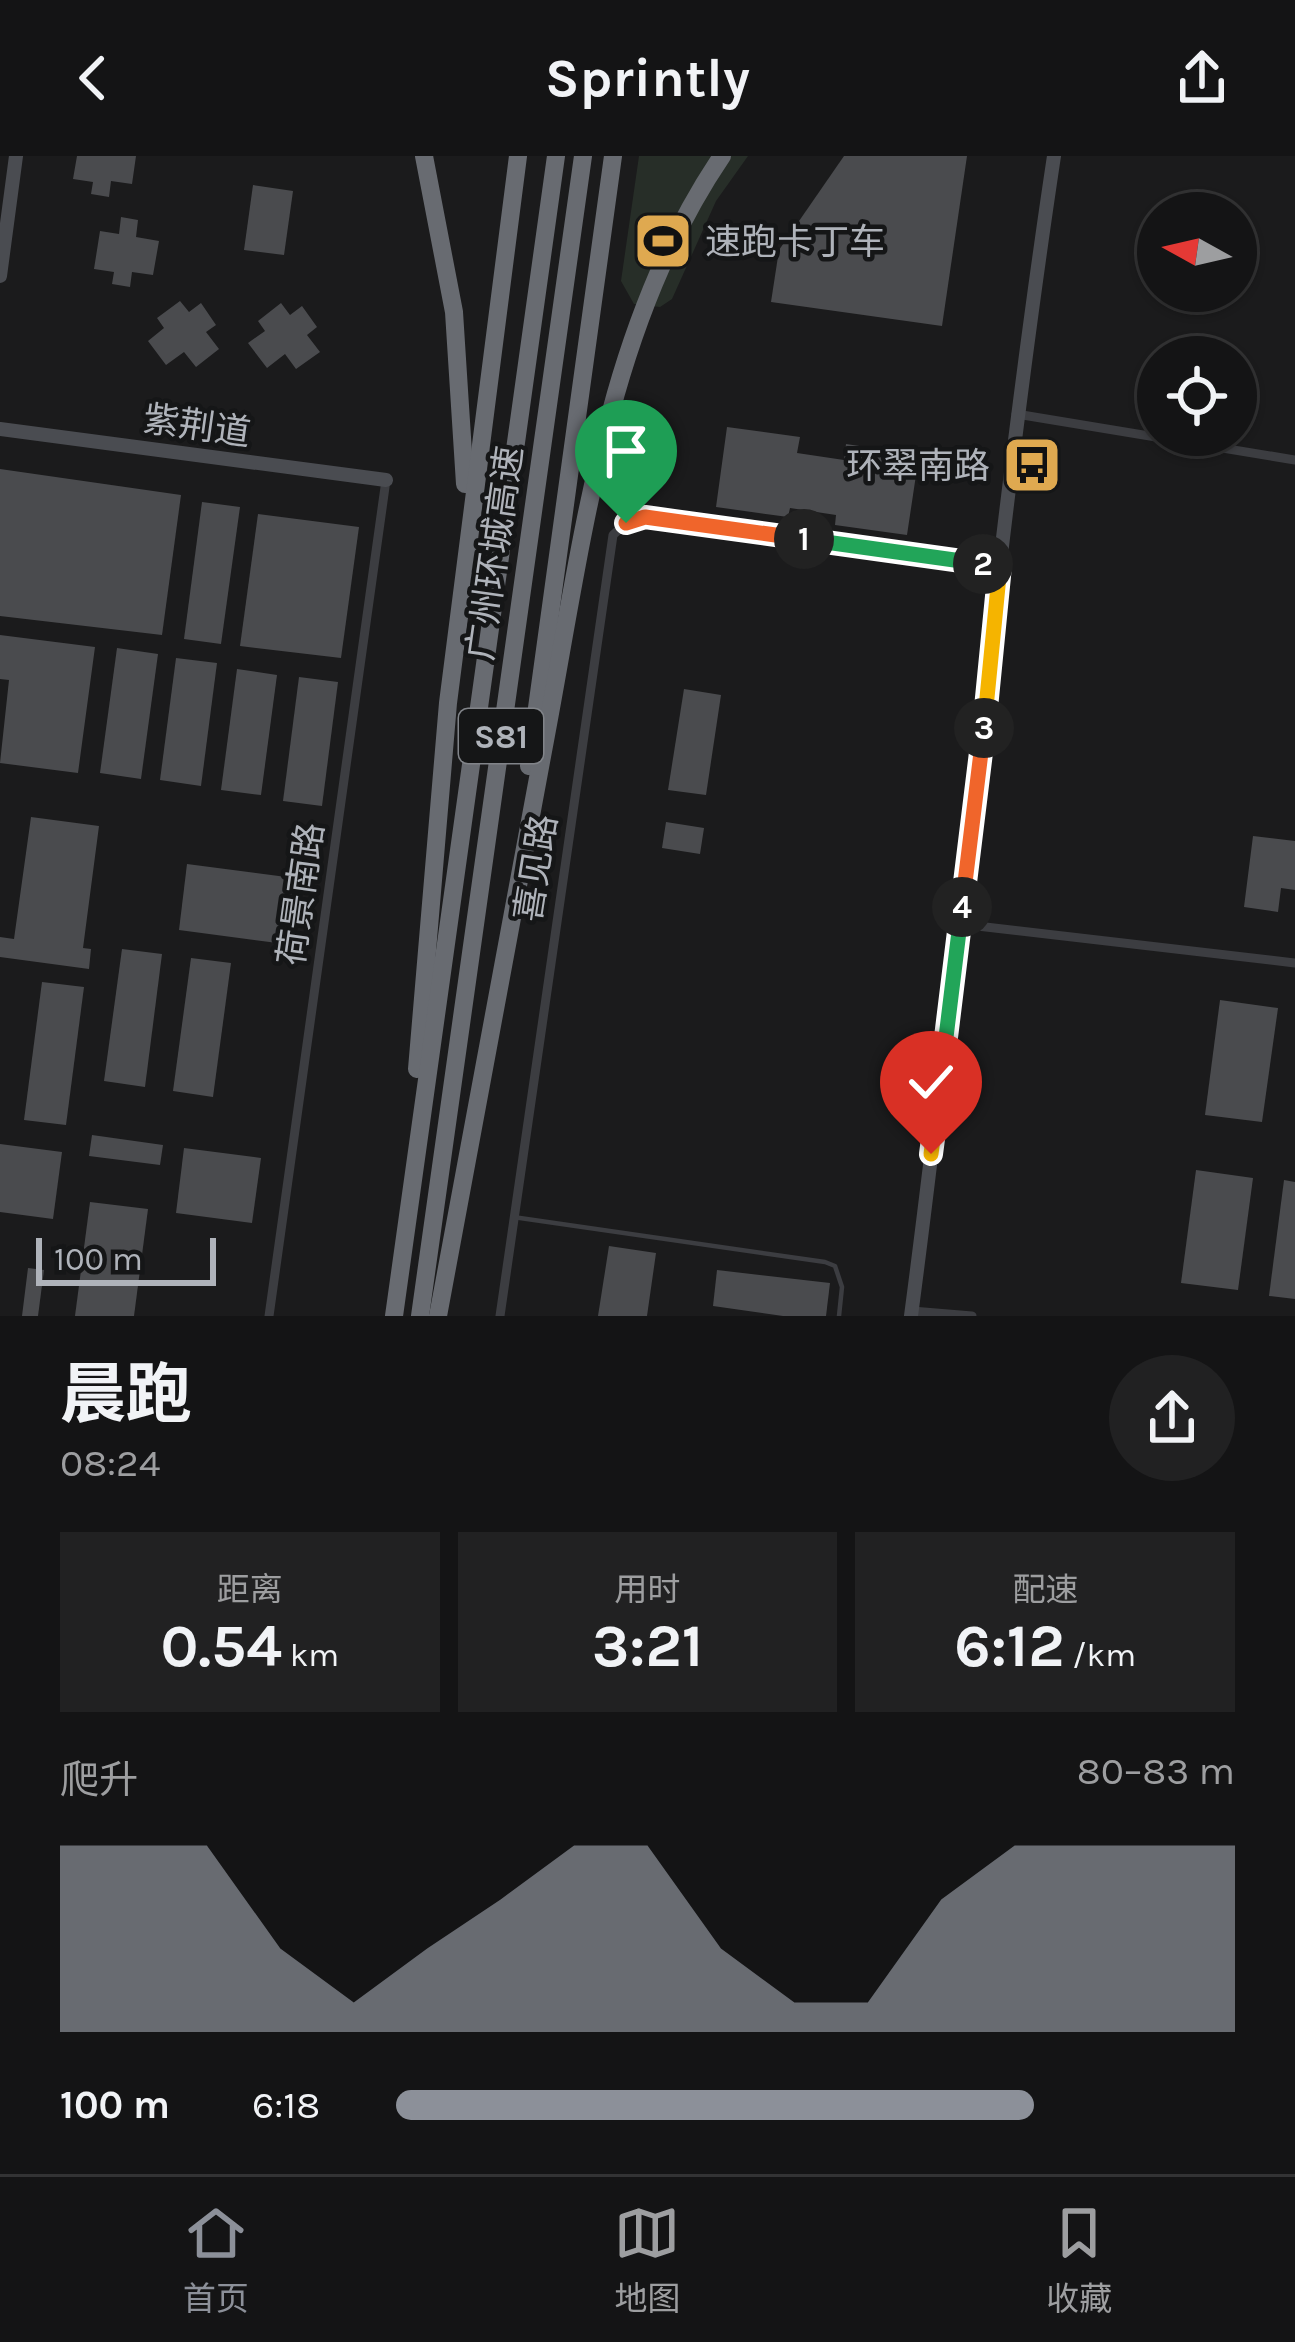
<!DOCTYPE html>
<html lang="zh">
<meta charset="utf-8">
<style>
body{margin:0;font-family:Karla,"Noto Sans SC",sans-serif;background:#212122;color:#f1f3f6;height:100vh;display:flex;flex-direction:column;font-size:45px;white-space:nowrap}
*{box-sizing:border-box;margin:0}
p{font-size:39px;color:#9d9ea0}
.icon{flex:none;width:66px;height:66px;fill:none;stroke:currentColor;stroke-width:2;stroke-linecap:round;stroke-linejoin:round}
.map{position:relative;height:1160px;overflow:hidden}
.drawer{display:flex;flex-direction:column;background:#141415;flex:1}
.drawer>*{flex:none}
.needle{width:78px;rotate:278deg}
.fabs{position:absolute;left:1137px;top:36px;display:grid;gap:24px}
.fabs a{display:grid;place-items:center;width:120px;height:120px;border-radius:50%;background:#141415;box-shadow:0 3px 9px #0004,0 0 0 3px #333334;font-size:60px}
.scale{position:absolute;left:36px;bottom:30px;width:180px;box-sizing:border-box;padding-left:12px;border:6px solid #afb3ba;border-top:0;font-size:33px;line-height:42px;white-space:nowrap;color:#afb3ba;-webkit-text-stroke:9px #151617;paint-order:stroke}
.pin{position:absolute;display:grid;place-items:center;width:102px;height:102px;color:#fff;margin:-123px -51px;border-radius:50% 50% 50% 0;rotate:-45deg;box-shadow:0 0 12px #0007}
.pin .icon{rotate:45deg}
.km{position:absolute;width:60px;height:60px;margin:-30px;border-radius:50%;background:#222;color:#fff;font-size:33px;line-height:60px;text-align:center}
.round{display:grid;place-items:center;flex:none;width:126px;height:126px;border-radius:63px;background:#212122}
.head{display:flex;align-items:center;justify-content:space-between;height:204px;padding:0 60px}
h1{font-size:66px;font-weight:700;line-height:90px}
.metrics{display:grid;grid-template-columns:repeat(3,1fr);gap:18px;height:204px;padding:12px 60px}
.metrics div{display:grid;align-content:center;border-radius:0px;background:#212122;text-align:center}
.metrics b{font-size:60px;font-weight:700}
.metrics small{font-size:33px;font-weight:400}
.metrics p{font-size:33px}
.chart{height:336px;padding:24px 60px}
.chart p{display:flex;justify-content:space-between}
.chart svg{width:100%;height:216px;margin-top:12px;fill:#8c9099;opacity:.7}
ul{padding:0 60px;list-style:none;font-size:39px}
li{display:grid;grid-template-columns:192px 144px 1fr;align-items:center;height:90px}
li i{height:30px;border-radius:15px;background:#8c9099}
header{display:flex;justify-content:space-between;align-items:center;height:156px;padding:0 60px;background:#141415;font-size:54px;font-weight:700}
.menu{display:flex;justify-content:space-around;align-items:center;height:168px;border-top:3px solid #333334;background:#141415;font-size:33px;color:#9d9ea0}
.menu a{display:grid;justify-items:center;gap:6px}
.menu .current{color:#8c9099}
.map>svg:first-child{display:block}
.green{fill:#272e28}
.building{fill:#4a4b4e}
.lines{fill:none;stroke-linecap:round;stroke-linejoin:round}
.lane{stroke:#3c3d41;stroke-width:4.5}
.street{stroke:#3c3d41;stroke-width:9}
.secondary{stroke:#4a4c51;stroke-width:14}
.highway{stroke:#686b71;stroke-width:18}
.split-1-casing{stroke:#fff;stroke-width:24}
.split-2-casing{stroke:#fff;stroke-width:24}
.split-3-casing{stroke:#fff;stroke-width:24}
.split-4-casing{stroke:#fff;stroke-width:24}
.split-5-casing{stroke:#fff;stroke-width:24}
.split-6-casing{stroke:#fff;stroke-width:24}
.split-1{stroke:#f0652b;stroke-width:15}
.split-2{stroke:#22a559;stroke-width:15}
.split-3{stroke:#f5b400;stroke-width:15}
.split-4{stroke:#f0652b;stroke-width:15}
.split-5{stroke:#22a559;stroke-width:15}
.split-6{stroke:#f5b400;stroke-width:15}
.labels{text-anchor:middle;stroke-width:9;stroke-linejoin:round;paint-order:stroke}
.shield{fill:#151617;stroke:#818489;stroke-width:3}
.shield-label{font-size:33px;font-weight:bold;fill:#afb3ba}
.poi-label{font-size:36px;fill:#afb3ba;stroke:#151617;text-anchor:start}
.street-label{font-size:36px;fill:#afb3ba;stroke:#151617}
</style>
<header><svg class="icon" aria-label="back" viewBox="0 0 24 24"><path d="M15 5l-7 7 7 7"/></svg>Sprintly<svg class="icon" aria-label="share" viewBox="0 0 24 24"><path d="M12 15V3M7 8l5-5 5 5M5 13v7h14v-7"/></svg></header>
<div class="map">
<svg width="1295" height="1160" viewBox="0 0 1295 1160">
<rect width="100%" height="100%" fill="#1b1b1c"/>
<path class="green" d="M639 0H748L716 45 672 143 660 151 634 148 621 125Z"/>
<g class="building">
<path d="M77 0H136L132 28 111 25 109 41 91 38 93 26 73 23Z"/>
<path d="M844 0H967L942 170 771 146 779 94Z"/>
<path d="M253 29 293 35 284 99 244 94Z"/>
<path d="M121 61 138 64 136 81 159 85 153 119 132 116 130 131 112 128 114 116 94 113 100 75 119 78Z"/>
<path d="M180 145 189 156 201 147 216 169 206 176 219 193 196 211 184 196 166 209 148 185 164 172 157 162Z"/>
<path d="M281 147 290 159 302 150 317 171 307 179 320 196 296 213 285 198 267 212 248 187 265 175 258 165Z"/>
<path d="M727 271 800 281 797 297 844 304 846 288 919 299 907 379 835 369 836 359 790 352 788 361 716 351Z"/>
<path d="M0 313 181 339 162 479 0 460Z"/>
<path d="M202 346 240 351 221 488 184 483Z"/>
<path d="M258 358 359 371 341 502 240 490Z"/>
<path d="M0 479 95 491 78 617 0 607 9 524 0 523Z"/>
<path d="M117 492 158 498 141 623 100 617Z"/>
<path d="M176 502 217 507 201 630 160 624Z"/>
<path d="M237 513 277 519 261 639 221 634Z"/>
<path d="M299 521 338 526 322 650 283 645Z"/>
<path d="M684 533 721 539 706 639 668 634Z"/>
<path d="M31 661 99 670 83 792 91 793 89 813 0 801V781L14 783Z"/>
<path d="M666 666 704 672 700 698 662 692Z"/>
<path d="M1253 680 1295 685V734L1281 732 1278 756 1244 751Z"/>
<path d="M187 708 294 722 285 788 179 774Z"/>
<path d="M122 793 162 798 145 931 104 925Z"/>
<path d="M191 802 231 807 213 941 173 935Z"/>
<path d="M42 826 84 831 66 969 24 964Z"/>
<path d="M1220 844 1278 852 1262 966 1205 959Z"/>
<path d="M92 979 163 989 160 1009 89 1000Z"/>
<path d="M0 988 62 996 53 1063 0 1056Z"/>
<path d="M184 992 261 1002 252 1067 176 1057Z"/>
<path d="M1196 1014 1253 1022 1238 1134 1181 1127Z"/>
<path d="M1284 1024 1295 1026V1143L1269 1140Z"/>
<path d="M90 1046 148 1053 134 1160H75Z"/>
<path d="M609 1090 656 1097 647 1160H598Z"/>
<path d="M28 1112 44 1114 38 1160H22Z"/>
<path d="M717 1114 830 1127 826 1160H783L713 1150Z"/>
</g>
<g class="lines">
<path class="lane" d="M513 1061 825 1106 835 1110 842 1131 839 1160"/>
<g class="street">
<path d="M1016 258 1295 304"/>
<path d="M960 768 1295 807"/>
<path d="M912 1155 972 1160"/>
<path d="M269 1160 386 324"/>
<path d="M500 1160 613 379 626 367 645 361 1000 410"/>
</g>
<g class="secondary">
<path d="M0 120 16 0"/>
<path d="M0 273 386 324"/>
<path d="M911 1160C962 774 996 385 1054 0"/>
</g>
<g class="highway">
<path d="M424 0 454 156 465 328"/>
<path d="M529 610 613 0"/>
<path d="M417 913 448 547 518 0"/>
<path d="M394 1160 556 0"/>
<path d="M420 1160 583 0"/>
<path d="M438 1160C475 966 510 772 546 579 583 382 607 169 722 0"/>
</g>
</g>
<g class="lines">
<defs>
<path id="split-1" d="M626 367 645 361 804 383"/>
<path id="split-2" d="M804 383 983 408"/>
<path id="split-3" d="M983 408 1000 410 984 572"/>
<path id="split-4" d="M962 751 984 572"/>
<path id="split-5" d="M940 930 962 751"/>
<path id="split-6" d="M931 998 940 930"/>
</defs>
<use href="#split-1" class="split-1-casing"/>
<use href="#split-2" class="split-2-casing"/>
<use href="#split-3" class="split-3-casing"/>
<use href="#split-4" class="split-4-casing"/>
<use href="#split-5" class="split-5-casing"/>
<use href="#split-6" class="split-6-casing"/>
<use href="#split-1" class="split-1"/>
<use href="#split-2" class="split-2"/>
<use href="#split-3" class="split-3"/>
<use href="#split-4" class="split-4"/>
<use href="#split-5" class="split-5"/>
<use href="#split-6" class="split-6"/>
</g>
<defs>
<symbol id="stadium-square" viewBox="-11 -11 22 22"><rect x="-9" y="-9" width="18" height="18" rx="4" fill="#dfa950" stroke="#151617"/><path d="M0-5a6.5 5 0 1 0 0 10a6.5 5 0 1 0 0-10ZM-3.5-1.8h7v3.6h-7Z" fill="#111"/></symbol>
<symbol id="bus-square" viewBox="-11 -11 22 22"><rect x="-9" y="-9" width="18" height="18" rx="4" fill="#dfa950" stroke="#151617"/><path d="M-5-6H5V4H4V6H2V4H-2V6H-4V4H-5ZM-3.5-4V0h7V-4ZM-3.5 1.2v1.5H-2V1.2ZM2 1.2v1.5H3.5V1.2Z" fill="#111"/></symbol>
</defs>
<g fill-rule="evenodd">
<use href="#stadium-square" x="630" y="52" width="66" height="66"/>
<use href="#bus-square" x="999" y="276" width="66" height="66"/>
</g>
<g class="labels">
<rect class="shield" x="459" y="553" width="84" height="54" rx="9"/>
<g class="shield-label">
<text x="501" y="592">S81</text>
</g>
<g class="poi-label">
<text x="705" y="98">速跑卡丁车</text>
<text x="990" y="322" text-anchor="end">环翠南路</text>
</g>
<g class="street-label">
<text transform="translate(197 269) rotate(8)" y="13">紫荆道</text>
<text transform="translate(494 397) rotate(-82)" y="13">广州环城高速</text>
<text transform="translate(535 712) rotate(-81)" y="13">喜见路</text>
<text transform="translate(300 738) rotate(-82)" y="13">荷景南路</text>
</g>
</g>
</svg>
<div class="fabs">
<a><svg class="needle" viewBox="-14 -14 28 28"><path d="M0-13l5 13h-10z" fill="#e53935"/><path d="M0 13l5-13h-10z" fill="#9d9ea0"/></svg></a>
<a><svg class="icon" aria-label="locate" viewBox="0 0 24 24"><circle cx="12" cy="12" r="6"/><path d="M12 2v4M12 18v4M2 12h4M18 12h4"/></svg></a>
</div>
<div class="scale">100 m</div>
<div class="pin" style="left:626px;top:367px;background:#1e9e55"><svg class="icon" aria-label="arrive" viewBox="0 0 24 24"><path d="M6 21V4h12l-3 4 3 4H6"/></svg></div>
<div class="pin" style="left:931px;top:998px;background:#d93025"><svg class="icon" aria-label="check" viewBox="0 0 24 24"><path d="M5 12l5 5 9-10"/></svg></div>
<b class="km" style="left:804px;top:383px">1</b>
<b class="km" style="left:983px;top:408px">2</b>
<b class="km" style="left:984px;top:572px">3</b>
<b class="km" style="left:962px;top:751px">4</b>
</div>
<section class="drawer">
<div class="head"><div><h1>晨跑</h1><p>08:24</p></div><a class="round"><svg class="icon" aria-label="share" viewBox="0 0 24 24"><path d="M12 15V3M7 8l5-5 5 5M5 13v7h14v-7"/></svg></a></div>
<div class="metrics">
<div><p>距离</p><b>0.54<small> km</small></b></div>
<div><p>用时</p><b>3:21</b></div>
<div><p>配速</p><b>6:12<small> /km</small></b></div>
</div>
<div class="chart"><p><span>爬升</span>80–83 m</p>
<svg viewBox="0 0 160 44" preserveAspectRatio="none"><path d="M0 44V6L10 6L20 6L30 27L40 38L50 27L60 17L70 6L80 6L90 27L100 38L110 38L120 17L130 6L140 6L150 6L160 6V44z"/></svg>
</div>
<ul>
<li><b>100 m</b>6:18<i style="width:76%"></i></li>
</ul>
</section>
<nav class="menu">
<a class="current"><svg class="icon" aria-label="home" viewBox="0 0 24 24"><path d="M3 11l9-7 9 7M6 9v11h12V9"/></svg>首页</a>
<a><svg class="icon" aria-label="map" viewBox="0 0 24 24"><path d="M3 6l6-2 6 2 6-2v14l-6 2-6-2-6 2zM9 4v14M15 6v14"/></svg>地图</a>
<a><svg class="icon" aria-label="saved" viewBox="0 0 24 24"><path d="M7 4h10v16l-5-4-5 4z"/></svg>收藏</a>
</nav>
